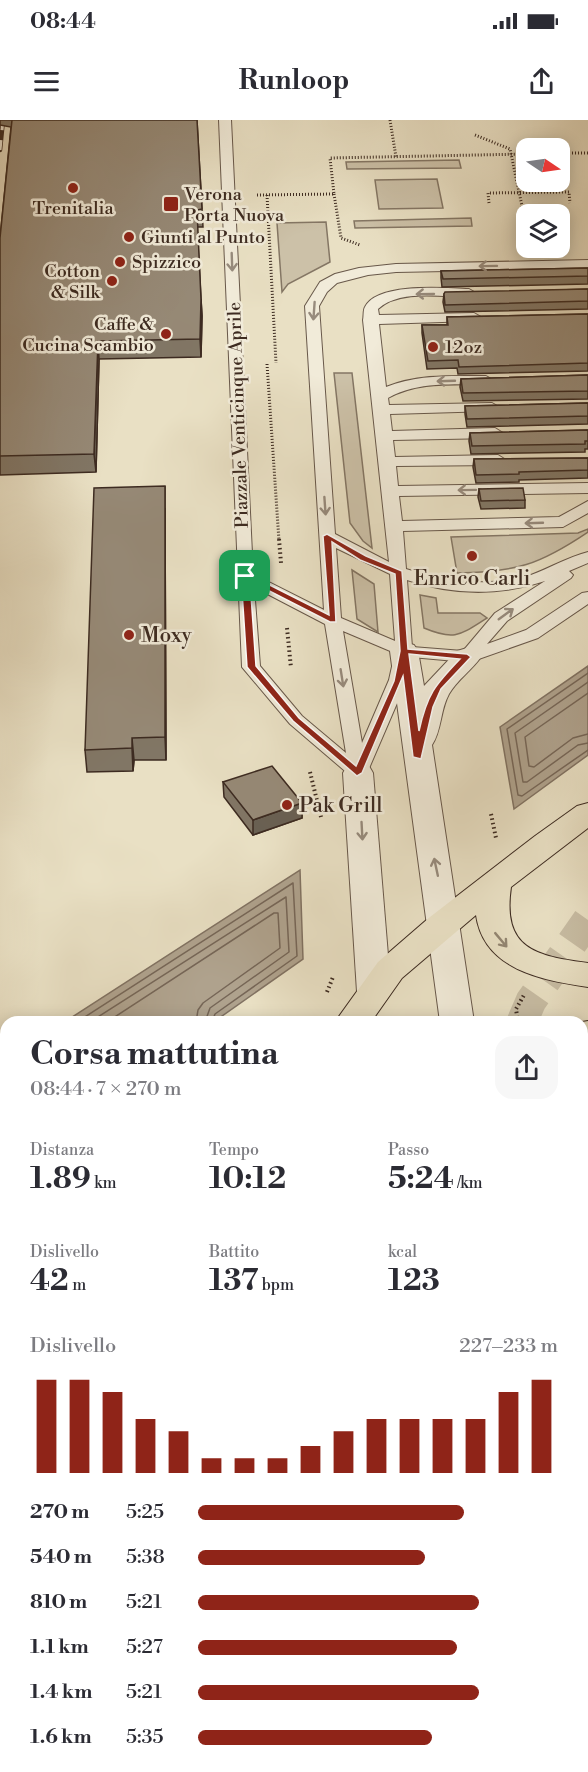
<!DOCTYPE html>
<html lang="it">
<meta charset="utf-8">
<style>
body{margin:0;font-family:"Libre Bodoni",serif;background:#f7f7f7;color:#2b2b33;height:100vh;display:flex;flex-direction:column;font-size:22px;white-space:nowrap}
*{box-sizing:border-box;margin:0}
p{font-size:20px;color:#7c7c81}
.icon{flex:none;width:33px;height:33px;fill:none;stroke:currentColor;stroke-width:2;stroke-linecap:round;stroke-linejoin:round}
.map{position:relative;flex:1;overflow:hidden}
.side{position:absolute;left:0px;top:896px;width:588px;height:758px;display:flex;flex-direction:column;background:#fff;border-radius:18px 18px 0 0;box-shadow:0 3px 15px #0003}
.side>*{flex:none}
.needle{width:39px;rotate:103deg}
.tools{position:absolute;left:516px;top:18px;display:grid;gap:12px}
.tools a{display:grid;place-items:center;width:54px;height:54px;border-radius:12px;background:#fff;box-shadow:0 3px 15px #0003;font-size:30px}
.pin{position:absolute;display:grid;place-items:center;width:51px;height:51px;color:#fff;margin:-26px;border-radius:12px;box-shadow:0 3px 9px #0006}
.round{display:grid;place-items:center;flex:none;width:63px;height:63px;border-radius:18px;background:#f7f7f7}
.overview{display:flex;align-items:center;justify-content:space-between;height:102px;padding:0 30px}
h1{font-size:33px;font-weight:700;line-height:45px}
.metrics{display:grid;grid-template-columns:repeat(3,1fr);gap:9px;height:102px;padding:6px 30px}
.metrics div{display:grid;align-content:center}
.metrics b{font-size:30px;font-weight:700}
.metrics small{font-size:16px;font-weight:400}
.metrics p{font-size:16px}
.chart{height:168px;padding:12px 30px}
.chart p{display:flex;justify-content:space-between}
.chart svg{width:100%;height:108px;margin-top:6px;stroke:#8f2418;stroke-width:6}
ul{padding:0 30px;list-style:none;font-size:20px}
li{display:grid;grid-template-columns:96px 72px 1fr;align-items:center;height:45px}
li i{height:15px;border-radius:8px;background:#8f2418}
.status{display:flex;justify-content:space-between;align-items:center;height:42px;padding:0 30px;background:#fff;direction:ltr}
.status svg{height:16px;fill:currentColor}
header{display:flex;justify-content:space-between;align-items:center;height:78px;padding:0 30px;background:#fff;font-size:27px;font-weight:700}
.map>svg:first-child{display:block}
.green{fill:#ccc1a8;stroke:#847664;stroke-width:1.5}
.water{fill:#afa28d;stroke:#817262;stroke-width:1.5}
.lines{fill:none;stroke-linecap:round;stroke-linejoin:round}
.shore{stroke:#766657;stroke-width:1.5}
.primary-tunnel-far1{stroke:#c7bca3;stroke-width:31;stroke-dasharray:31 16;stroke-linecap:butt}
.primary-tunnel{stroke:#c7bca3;stroke-width:40;stroke-dasharray:40 20;stroke-linecap:butt}
.service-casing{stroke:#68584a;stroke-width:2}
.minor-casing{stroke:#68584a;stroke-width:2}
.tertiary-casing{stroke:#68584a;stroke-width:2}
.primary-casing{stroke:#3d2b21;stroke-width:2}
.path-far2{stroke:#3d2b21;stroke-width:3;stroke-dasharray:1 2;stroke-linecap:butt}
.path-far1{stroke:#3d2b21;stroke-width:4;stroke-dasharray:1.5 3;stroke-linecap:butt}
.path{stroke:#3d2b21;stroke-width:4.5;stroke-dasharray:1.5 4;stroke-linecap:butt}
.service{fill:#f1ebd9;fill-rule:evenodd}
.minor{fill:#f1ebd9;fill-rule:evenodd}
.tertiary{fill:#f1ebd9;fill-rule:evenodd}
.primary{fill:#e9e0c4;fill-rule:evenodd}
.rail-casing{stroke:#3d2b21;stroke-width:4.5}
.rail{stroke:#f1ebd9;stroke-width:3;stroke-dasharray:10;stroke-linecap:butt}
.wall{fill:#817665;stroke:#3d2b21;stroke-width:1.5}
.shaded-wall{fill:#696053;stroke:#3d2b21;stroke-width:1.5}
.building{fill:#968976;stroke:#3d2b21;stroke-width:1.5}
.oneway{stroke:#978b7d}
.oneway2{stroke:#938672}
.route{fill:#8f2418;stroke:#fff;stroke-width:1.5;fill-rule:evenodd}
.poi-dot{fill:#8f2418;stroke:#f1ebd9;stroke-width:2}
.labels{text-anchor:middle;stroke-width:5;stroke-linejoin:round;paint-order:stroke}
.far-poi-label{font-size:18px;fill:#3d2b21;stroke:#f1ebd9;text-anchor:start}
.far-street-label{font-size:18px;fill:#3d2b21;stroke:#f1ebd9}
.poi-label{font-size:21px;fill:#3d2b21;stroke:#f1ebd9;text-anchor:start}
</style>
<div class="status"><b>08:44</b><svg viewBox="0 0 49 12"><path d="M0 12V9h3v3zM5 12V6h3v6zM10 12V3h3v9zM15 12V0h3v12zM26 1h20v11H26zM47 4h2v5h-2z"/></svg></div>
<header><svg class="icon" aria-label="menu" viewBox="0 0 24 24"><path d="M4 6h16M4 12h16M4 18h16"/></svg>Runloop<svg class="icon" aria-label="share" viewBox="0 0 24 24"><path d="M12 15V3M7 8l5-5 5 5M5 13v7h14v-7"/></svg></header>
<div class="map">
<svg width="588" height="1652" viewBox="0 0 588 1652">
<rect width="100%" height="100%" fill="#e9e0c4"/>
<filter id="stains"><feTurbulence type="fractalNoise" baseFrequency=".00333" numOctaves="4"/><feColorMatrix values="0 0 0 0 .2 0 0 0 0 .09 0 0 0 0 .02 0 0 0 .5 -.17"/></filter>
<radialGradient id="worn" r=".72"><stop offset=".6" stop-color="#630" stop-opacity="0"/><stop offset="1" stop-color="#630" stop-opacity=".3"/></radialGradient>
<g class="green">
<path d="M459 40 461 48 347 49 346 42Z"/>
<path d="M437 59 443 88 379 89 375 60Z"/>
<path d="M471 98 472 106 355 108 354 101Z"/>
<path d="M326 102 330 142 288 164 282 172 277 103Z"/>
<path d="M334 253H352L372 428 363 421 350 403Z"/>
<path d="M588 409V412C539 445 516 452 457 453L451 417 578 413Z"/>
<path d="M352 450 374 464 378 512 357 499Z"/>
<path d="M420 475 436 478 438 493H480L487 498C460 515 455 521 424 508Z"/>
</g>
<g class="water">
<path d="M588 546V635L514 689 500 607Z"/>
<path d="M300 750 303 839 215 901H66Z"/>
<path d="M6 940V1075L0 1079V944Z"/>
</g>
<g class="lines">
<g class="shore">
<path d="M588 553 507 609 518 675 522 676 588 630"/>
<path d="M588 562 515 613 523 662H527L578 625 588 623"/>
<path d="M588 573 525 617 529 646 534 647 573 618 588 614"/>
<path d="M77 902 293 763 297 836 215 894 212 902"/>
<path d="M90 902 286 777 289 832 210 888 205 902"/>
<path d="M107 902 274 793H278L280 828 203 883 198 890 196 902"/>
</g>
<path class="primary-tunnel-far1" d="M522 902 531 881 588 800"/>
<path class="primary-tunnel" d="M501 1647V1652"/>
<defs>
<g id="service">
<path d="M219 0H231L253 454 324 490 305 186 320 162 335 154 359 148 396 144 588 140V148L396 152 368 155 337 163 327 172 319 186 335 414 389 442 363 200C364 196 363 190 365 187 377 162 446 168 469 169L476 173 469 177C442 177 399 169 378 189L379 195 474 193 481 197 474 201 379 204 386 267C418 254 452 256 486 256L493 260 486 264C453 265 418 261 388 278L389 285 492 283 499 287 492 291 390 294 392 311 495 308 503 313 495 318 393 320 395 337 498 335 506 340 498 345 396 346 398 366 588 363V373L399 376 402 401 559 397 588 381V393L563 407 403 411 406 449C446 462 490 468 531 455 550 448 568 437 588 432V443L569 451 573 455 571 458 507 501 487 524 526 510 582 473 588 472V484L538 518 473 541 467 542 411 537 407 560 367 653 364 657H352L290 604 242 547ZM336 428 390 454 395 521 341 498ZM407 460C452 475 500 476 545 461L495 493 463 531 412 527ZM254 467 325 504 346 633 302 596 260 546ZM343 511 395 533 389 560 362 623Z"/>
<path d="M9 1647H40L38 1652H7Z"/>
<path d="M192 1647H218L220 1652H194Z"/>
</g>
<g id="minor">
<path d="M404 522 414 525 418 531 424 566 457 531 467 528 477 531 481 537C472 550 457 560 449 574 440 590 442 610 432 625L474 902H440L390 531 394 525Z"/>
<path d="M358 643 369 646 373 653 391 872 386 880 374 884 362 880 357 872 343 653 347 646Z"/>
</g>
<path id="tertiary" d="M582 1438 588 1441V1484L582 1481Z"/>
<g id="primary">
<path d="M588 683V708L511 767C502 829 535 836 588 843V867C542 860 484 850 476 795L402 858 371 902H335L378 842 430 797 535 716 577 686Z"/>
<path d="M588 901V933L582 934V902Z"/>
<path d="M6 1348V1385L0 1388V1350Z"/>
<path d="M582 1628 588 1631V1652H554V1647H582Z"/>
<path d="M418 1647H462L463 1652H419Z"/>
</g>
</defs>
<use href="#service" class="service-casing"/>
<use href="#minor" class="minor-casing"/>
<use href="#tertiary" class="tertiary-casing"/>
<use href="#primary" class="primary-casing"/>
<g class="path-far2">
<path d="M390 0 396 37"/>
<path d="M475 15 510 29 526 105"/>
<path d="M560 33H588"/>
<path d="M334 74 341 118 360 125"/>
<path d="M257 75 334 74 330 38 526 34"/>
<path d="M267 75 276 243"/>
<path d="M489 83 488 73 569 72 570 83"/>
<path d="M267 244 279 421"/>
</g>
<g class="path-far1">
<path d="M279 419 281 443"/>
<path d="M287 508 291 548"/>
<path d="M310 652 321 697"/>
<path d="M491 694 496 718"/>
<path d="M327 872 333 857"/>
<path d="M518 902 516 889 524 875"/>
</g>
<g class="path">
<path d="M582 999 587 981"/>
<path d="M0 1130 6 1126"/>
<path d="M582 1177 588 1204"/>
</g>
<use href="#service" class="service"/>
<use href="#minor" class="minor"/>
<use href="#tertiary" class="tertiary"/>
<use href="#primary" class="primary"/>
<defs>
<path id="rail" d="M0 30 3 0"/>
</defs>
<use href="#rail" class="rail-casing"/>
<use href="#rail" class="rail"/>
</g>
<g class="wall">
<path d="M0 0H197L203 107H197L202 196 201 237 99 239 96 352 0 355V118L11 7 0 5Z"/>
<path d="M588 148V164L442 167 441 158V151Z"/>
<path d="M588 169V189L445 192 443 182 444 174Z"/>
<path d="M588 194V251L458 254 457 248 427 249 422 213V205H447V197Z"/>
<path d="M588 255V279L463 281 460 267 461 259Z"/>
<path d="M588 283V304L467 307 465 294V286Z"/>
<path d="M588 310V329H585V332L471 334 469 321 470 313Z"/>
<path d="M588 338V358L519 360V362L476 363 473 347 474 339Z"/>
<path d="M479 369 525 380V388L481 389 478 377Z"/>
<path d="M165 388 166 640H134L133 651 87 652 85 630Z"/>
<path d="M223 662 302 683V698L253 715 224 677Z"/>
</g>
<g class="shaded-wall">
<path d="M201 179 202 196 201 237 200 219Z"/>
<path d="M98 221 99 239 96 352 94 334Z"/>
<path d="M165 366V388L166 640 165 617Z"/>
<path d="M132 618 134 640 133 651 132 628Z"/>
<path d="M302 683V698L253 715V700Z"/>
</g>
<g class="building">
<path d="M12 0H197L202 89 197 90 201 179 200 219 98 221 94 334 0 336V118Z"/>
<path d="M588 148V156L443 159 441 151Z"/>
<path d="M588 169V181L445 185 444 174 445 172Z"/>
<path d="M588 194V243L459 247 458 240 428 241 422 205H448L447 197Z"/>
<path d="M588 255V271L463 273 461 259Z"/>
<path d="M588 283V296L467 299 465 286Z"/>
<path d="M588 310V321H585V324L472 326 470 313Z"/>
<path d="M588 338V350L519 352V354L476 355 474 339Z"/>
<path d="M165 366V617L132 618V628L85 630 94 368Z"/>
<path d="M523 368 525 380 481 381 479 369Z"/>
<path d="M272 646 302 683 253 700 223 662Z"/>
</g>
<defs><path id="oneway-shaft" d="M-6 0H5M1.5-3L5.5 0L1.5 3" fill="none" stroke-width="1.6" stroke-linecap="round" stroke-linejoin="round" transform="scale(1.5)"/></defs>
<g class="oneway">
<use href="#oneway-shaft" transform="translate(232 142) rotate(88)"/>
<use href="#oneway-shaft" transform="translate(488 146) rotate(179)"/>
<use href="#oneway-shaft" transform="translate(425 174) rotate(179)"/>
<use href="#oneway-shaft" transform="translate(314 191) rotate(94)"/>
<use href="#oneway-shaft" transform="translate(446 261) rotate(178)"/>
<use href="#oneway-shaft" transform="translate(467 370) rotate(179)"/>
<use href="#oneway-shaft" transform="translate(325 386) rotate(86)"/>
<use href="#oneway-shaft" transform="translate(534 403) rotate(178)"/>
<use href="#oneway-shaft" transform="translate(506 494) rotate(-36)"/>
<use href="#oneway-shaft" transform="translate(342 558) rotate(81)"/>
<use href="#oneway-shaft" transform="translate(362 711) rotate(87)"/>
<use href="#oneway-shaft" transform="translate(436 747) rotate(-102)"/>
</g>
<use class="oneway2" href="#oneway-shaft" transform="translate(501 820) rotate(50)"/>
<path class="route" d="M327 414 366 436 402 451 408 529 467 534 471 537 441 569 433 587 421 639 413 637 403 556 362 653 357 656 293 601 247 547 241 456 248 454 329 495 323 416ZM332 422 360 440 395 454 400 531 394 561 356 646 299 598 256 546 250 461 330 502H336ZM409 534 460 539C435 565 427 574 419 611Z"/>
<g class="poi-dot">
<circle cx="73" cy="68" r="6"/>
<rect x="163" y="76" width="16" height="16" rx="3"/>
<circle cx="129" cy="117" r="6"/>
<circle cx="120" cy="142" r="6"/>
<circle cx="112" cy="161" r="6"/>
<circle cx="166" cy="214" r="6"/>
<circle cx="433" cy="227" r="6"/>
<circle cx="472" cy="436" r="6"/>
<circle cx="129" cy="515" r="6"/>
<circle cx="287" cy="685" r="6"/>
</g>
<g class="labels">
<g class="far-poi-label">
<text x="184" y="80">Verona<tspan x="184" dy="21">Porta Nuova</tspan></text>
<text x="73" y="94" text-anchor="middle">Trenitalia</text>
<text x="141" y="123">Giunti al Punto</text>
<text x="132" y="148">Spizzico</text>
<text x="100" y="157" text-anchor="end">Cotton<tspan x="100" dy="21">&amp; Silk</tspan></text>
<text x="154" y="210" text-anchor="end">Caffe &amp;<tspan x="154" dy="21">Cucina Scambio</tspan></text>
<text x="445" y="233">12oz</text>
</g>
<g class="far-street-label">
<text transform="translate(238 295) rotate(-92)" y="6">Piazzale Venticinque Aprile</text>
</g>
<g class="poi-label">
<text x="472" y="465" text-anchor="middle">Enrico Carli</text>
<text x="141" y="522">Moxy</text>
<text x="299" y="692">Pak Grill</text>
</g>
</g>
<rect width="100%" height="100%" filter="url(#stains)"/>
<rect width="100%" height="100%" fill="url(#worn)"/>
</svg>
<div class="tools">
<a><svg class="needle" viewBox="-14 -14 28 28"><path d="M0-13l5 13h-10z" fill="#e53935"/><path d="M0 13l5-13h-10z" fill="#7c7c81"/></svg></a>
<a><svg class="icon" aria-label="layers" viewBox="0 0 24 24"><path d="M12 4l9 5-9 5-9-5zM3 14l9 5 9-5"/></svg></a>
</div>
<div class="pin" style="left:245px;top:456px;background:#1e9e55"><svg class="icon" aria-label="arrive" viewBox="0 0 24 24"><path d="M6 21V4h12l-3 4 3 4H6"/></svg></div>
<section class="side">
<div class="overview"><div><h1>Corsa mattutina</h1><p>08:44 · 7 × 270 m</p></div><a class="round"><svg class="icon" aria-label="share" viewBox="0 0 24 24"><path d="M12 15V3M7 8l5-5 5 5M5 13v7h14v-7"/></svg></a></div>
<div class="metrics">
<div><p>Distanza</p><b>1.89<small> km</small></b></div>
<div><p>Tempo</p><b>10:12</b></div>
<div><p>Passo</p><b>5:24<small> /km</small></b></div>
</div>
<div class="metrics">
<div><p>Dislivello</p><b>42<small> m</small></b></div>
<div><p>Battito</p><b>137<small> bpm</small></b></div>
<div><p>kcal</p><b>123</b></div>
</div>
<div class="chart"><p><span>Dislivello</span>227–233 m</p>
<svg viewBox="0 0 160 44" preserveAspectRatio="none"><path d="M5 44V6M15 44V6M25 44V11M35 44V22M45 44V27M55 44V38M65 44V38M75 44V38M85 44V33M95 44V27M105 44V22M115 44V22M125 44V22M135 44V22M145 44V11M155 44V6"/></svg>
</div>
<ul>
<li><b>270 m</b>5:25<i style="width:74%"></i></li>
<li><b>540 m</b>5:38<i style="width:63%"></i></li>
<li><b>810 m</b>5:21<i style="width:78%"></i></li>
<li><b>1.1 km</b>5:27<i style="width:72%"></i></li>
<li><b>1.4 km</b>5:21<i style="width:78%"></i></li>
<li><b>1.6 km</b>5:35<i style="width:65%"></i></li>
</ul>
</section>
</div>
